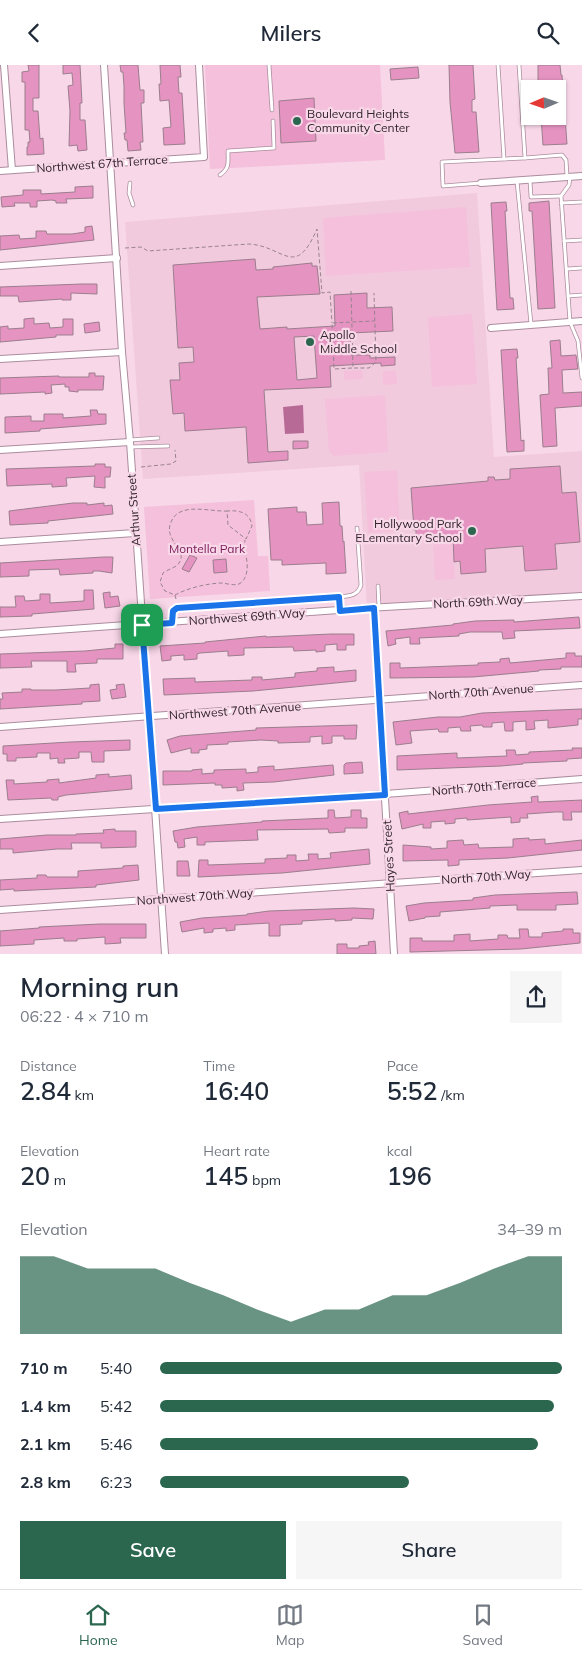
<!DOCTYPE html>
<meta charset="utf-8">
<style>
body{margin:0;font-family:Mulish,sans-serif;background:#f6f6f7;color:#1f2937;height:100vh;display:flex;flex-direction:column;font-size:19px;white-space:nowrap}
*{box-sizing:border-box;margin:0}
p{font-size:16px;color:#747a83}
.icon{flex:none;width:28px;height:28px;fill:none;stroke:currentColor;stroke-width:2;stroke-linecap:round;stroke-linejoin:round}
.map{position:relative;height:889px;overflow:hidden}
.details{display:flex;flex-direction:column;background:#fff;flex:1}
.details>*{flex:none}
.needle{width:32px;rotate:268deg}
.tools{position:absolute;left:521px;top:15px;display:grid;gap:10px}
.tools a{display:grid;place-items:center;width:45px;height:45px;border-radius:0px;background:#fff;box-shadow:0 1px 4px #0004;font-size:25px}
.pin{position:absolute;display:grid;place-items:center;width:42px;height:42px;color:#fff;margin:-21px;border-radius:10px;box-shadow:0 2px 8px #0006}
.round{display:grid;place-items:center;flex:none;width:52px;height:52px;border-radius:0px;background:#f6f6f7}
.head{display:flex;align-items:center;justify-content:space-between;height:85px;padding:0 20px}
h1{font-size:28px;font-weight:600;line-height:38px}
.stats{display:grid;grid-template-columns:repeat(3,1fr);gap:8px;height:85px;padding:5px 20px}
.stats div{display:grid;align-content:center}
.stats b{font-size:25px;font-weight:600}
.stats small{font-size:14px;font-weight:400}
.stats p{font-size:14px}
.chart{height:140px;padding:10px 20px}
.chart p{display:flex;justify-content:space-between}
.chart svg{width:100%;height:90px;margin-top:5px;fill:#2b664f;opacity:.7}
.primary-button{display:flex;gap:10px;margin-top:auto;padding:10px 20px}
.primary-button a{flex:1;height:58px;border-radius:0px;background:#2b664f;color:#fff;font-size:20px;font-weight:600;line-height:58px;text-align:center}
.primary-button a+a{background:#f6f6f7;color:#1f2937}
ul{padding:0 20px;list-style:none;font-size:16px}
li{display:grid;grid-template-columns:80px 60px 1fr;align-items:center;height:38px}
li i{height:12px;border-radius:6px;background:#2b664f}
header{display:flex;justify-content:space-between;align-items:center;height:65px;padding:0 20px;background:#fff;font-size:22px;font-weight:600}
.dock{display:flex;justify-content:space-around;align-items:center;height:70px;border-top:1px solid #e0e1e3;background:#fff;font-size:14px;color:#747a83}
.dock a{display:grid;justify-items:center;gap:2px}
.dock .active{color:#2b664f}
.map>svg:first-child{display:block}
.built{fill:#f2cade}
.green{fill:#f4c0db}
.water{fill:#b86a96}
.building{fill:#e593c1;stroke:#9b7e8d;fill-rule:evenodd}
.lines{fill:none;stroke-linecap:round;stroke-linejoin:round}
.service-casing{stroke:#ab8d9d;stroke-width:4.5}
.minor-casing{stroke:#ab8d9d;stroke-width:8}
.path{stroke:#9a838f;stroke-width:1;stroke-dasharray:4 2.5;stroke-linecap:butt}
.service{stroke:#fff;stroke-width:3}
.minor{stroke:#fff;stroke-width:6}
.route-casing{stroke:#fff;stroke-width:10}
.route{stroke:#1a73e8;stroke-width:6}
.poi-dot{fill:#2b664f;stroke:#f8d7e8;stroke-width:2}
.labels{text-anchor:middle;stroke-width:4.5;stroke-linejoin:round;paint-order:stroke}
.poi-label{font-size:12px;fill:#32262c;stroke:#f8d7e8;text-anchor:start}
.street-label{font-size:12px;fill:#32262c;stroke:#f8d7e8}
.park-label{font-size:12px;fill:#791a58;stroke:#f8d7e8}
</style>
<header><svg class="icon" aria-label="back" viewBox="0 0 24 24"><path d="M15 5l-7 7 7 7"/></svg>Milers<svg class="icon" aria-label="search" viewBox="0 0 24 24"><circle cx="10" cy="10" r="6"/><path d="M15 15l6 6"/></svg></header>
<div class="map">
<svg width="582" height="889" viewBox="0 0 582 889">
<rect width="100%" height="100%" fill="#f8d7e8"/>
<path class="built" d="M477 128 494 392 582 386V531L367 543 359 400 143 414 125 157Z"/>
<g class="green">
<path d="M205 0H380L385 95 210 104Z"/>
<path d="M466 142 470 202 326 211 323 153Z"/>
<path d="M472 249 477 319 432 322 428 252Z"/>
<path d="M362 305 363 314 344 315V306Z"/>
<path d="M383 306H396L397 319 383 320Z"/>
<path d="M385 330 388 387 334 391 329 386 325 334Z"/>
<path d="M397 405 400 466 368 468 364 407Z"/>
<path d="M254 435 258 491H268L270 526 150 534 144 442Z"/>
<path d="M452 472 455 514 435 515 433 473Z"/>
</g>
<path class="water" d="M303 340 304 368 285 369 283 342Z"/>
<g class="building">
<path d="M28 0H39V33H33V46H38L40 74 43 73 44 89 27 90V82H28V77H30L29 65H25V17H22V7L29 6Z"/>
<path d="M63 0H80L82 38H80V55H85L87 85 78 86 77 80 69 81 70 46 68 21 73 20 72 8 63 9Z"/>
<path d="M120 0H138L140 25H144V38H141L143 77H140L141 85 128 86 127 75H125L124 68H126L124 38V21L123 7H121Z"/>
<path d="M160 0H180L181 12H178L179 28H182L185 79 164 80 163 63 171 62 169 35 160 36 159 19H161Z"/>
<path d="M449 0H473L475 34 472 35V47H476L479 87 455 88 450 37Z"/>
<path d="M538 0H560L561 10H562L567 79 543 80 541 51H558V24H538Z"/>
<path d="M418 2 419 13 391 15 390 4Z"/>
<path d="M314 33 316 76 281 78 279 36Z"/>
<path d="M93 121V133L66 134 67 138H56V136L52 135 37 136V142H30V138H14L15 141 2 142 1 132 23 130V125H41V129L75 127V122Z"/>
<path d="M549 136 555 243 538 244 532 146H529V138Z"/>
<path d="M506 137 507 146H505L510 233H513L514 244 497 245 491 138Z"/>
<path d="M92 161 94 175 0 185V171L19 170 20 174 36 173V166H46L47 169H72L85 167V162Z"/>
<path d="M255 194 256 205 273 204V202L312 198V201H317L320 229 257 232 260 264 287 262V264L335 261 334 230 367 228V243L392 242 393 266 350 268 351 290H370V293L395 292V300L381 301V298L330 301 331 322 264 325 268 387 288 386V395L248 398 246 362 185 366 184 348 173 349 170 315H180L179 298 194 297 193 282 178 283 173 200ZM314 271 317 313 297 315 294 272Z"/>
<path d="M82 219H97V229L71 228V235H62V234L19 237 18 231H0V222Z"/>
<path d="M34 253V259L49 258 50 263 63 262V254H73V270H56V272L0 277V262L8 261V264L24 263V254Z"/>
<path d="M99 257 100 266 85 268 84 259Z"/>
<path d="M560 275 561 291 576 290 578 304 562 305 563 328 582 327V341L555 343 557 381 543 382 540 330 549 329 548 303H552L550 276Z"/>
<path d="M517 284 518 293H516L521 376 524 375V386L507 387 501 285Z"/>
<path d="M89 308H95V311H104L103 325H78V327L69 326V322H65V319L51 320 52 328 45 329V327L0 329V313L59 311V312H89Z"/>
<path d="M90 345H97L98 349H106V359L40 364V366L5 368V352L31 351V356H44V349H63V353L91 351Z"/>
<path d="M293 376H308V383L293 384Z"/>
<path d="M95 399H105V402H111L110 412H105V423L94 422 95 411 66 413 67 421 52 422V419L7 421 6 404 95 401Z"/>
<path d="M560 401 562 428 576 427 580 477 555 479 557 504 525 506 523 481 485 484 486 507 461 509 460 496 454 497 453 471 427 473V470H416V465H414L411 423 488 416V412H494L495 415 510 414V404Z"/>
<path d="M339 437 340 461H342L343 477 344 476 346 508 326 509V498L282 500V495H271L268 444 297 442V447H306L307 460 323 459 322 438Z"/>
<path d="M73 438H87V440L104 438V441L112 440 113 449 48 456V458L10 460 9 446Z"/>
<path d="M190 490 197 493 189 507 182 504Z"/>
<path d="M104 492H113L112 508 99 506H93V508L60 510 59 504 29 505V511L0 512V498Z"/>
<path d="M226 494 227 507 214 508 213 495Z"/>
<path d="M84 525H93L94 544 32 549V551L0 552V542H16L15 531H24L25 536 40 535V529H50V538L84 536Z"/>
<path d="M110 527V532L118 531 120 541 105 543 103 528Z"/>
<path d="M579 552 580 563 514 566 515 573 503 574 502 567H470L459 569V571L419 573 420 579H410V572L395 574 396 579 388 581 386 566 453 560V559L475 556 514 555V557Z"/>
<path d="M331 569H354V580H346V585H337V579L325 580V586L316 587V585L294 586 293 582 244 583V590L228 591V586L200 588 197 589V594L184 595V590L171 591V595L162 596 160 581 205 578V577L266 571V572Z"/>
<path d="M115 579H123V594H97V598L75 599 76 607H67V596H31L32 602 0 603V589L85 586 115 583Z"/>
<path d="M566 588H575V591H582V602H561V604L539 605V606L473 612 390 613V598H400V603L478 600V598L500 597V594L509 593 510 598 566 593Z"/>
<path d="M334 602V607L356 605V616L253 626 164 630 163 614 195 613V617L252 615V612H262V615L295 612V608L317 606V603Z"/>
<path d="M99 619 100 636 82 637V639L0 644V634H3L2 628 22 627V624H31V625H56L90 623V620Z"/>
<path d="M124 619 126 632 112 634 110 625 117 624 116 620Z"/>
<path d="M582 644V654H578V660L548 663V655L534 656 535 664 526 665V656L513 657V666H505L504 657 492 658V662H483L482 660 470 661 471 666H461L460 662 448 663V667H439L438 664 410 666 412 678 396 680 393 657 438 652H460L482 648Z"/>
<path d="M357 660 356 674H344V671H332V678L322 679V671L310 672V677L278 678V676L261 675 228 677V679L207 680V684L199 685V688H191V683L171 688 167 675 180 671 256 665V663Z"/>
<path d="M130 675V685L104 686V697H92L91 687H79V693L64 694 65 698H58V693L50 694V688H37V692L16 693V696H7V689H3V681L70 677Z"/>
<path d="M572 683H582V693L567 694V696L523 698V699L501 701 397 705V691L457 688V693L507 691 506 685H515L516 690 529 689V687L573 685Z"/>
<path d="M362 697 363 708 344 709V700L346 698Z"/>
<path d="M333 700 334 710 274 717 243 718 244 725 237 726V722L222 723V720H215V718L163 720V706H192V705L202 704V709L214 708V705L246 704V708L258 707V702L274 701V705Z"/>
<path d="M109 709V712L131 710 132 724 66 730 58 732V735H52L51 733 8 735 6 715H14V719L47 717V715L59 714V718L96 713V710Z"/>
<path d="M538 731V737L582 735V747H571L572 755H563V747H555L527 749 528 753H520V757L511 758V752L467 755V753L455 754V758L445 759V756L431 757V763H423V759L402 764 399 748 408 746V749L488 740 532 737 531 732Z"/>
<path d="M328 745H334L335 753 351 752V745H361V753H367V763H345V767L329 768 328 764 257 765 258 775 205 777V780H197V772L184 774 185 782 178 783 177 777H175L173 766 197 762 262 757V756L328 753Z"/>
<path d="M115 764V766H136V782L101 783V778H71L72 784H57L13 788V784H0V774L47 770H76V769L104 768 103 765Z"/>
<path d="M529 773V775L545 774V779L582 775V785L508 793 459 795V800L448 801V795L403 796V780L431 782V784L447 783V776L463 775 464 780 478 779 479 783 513 782V774Z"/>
<path d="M369 784 370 799 282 808 198 812 199 795H208V800L265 798V794L287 793V790H296V796L309 795 308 789H318V794L331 793 330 788Z"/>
<path d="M177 796H188L190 811H177Z"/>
<path d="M138 800 139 815 96 820V822L14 826V824L0 825V815L37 813V810H46L47 812H78V806L123 803V801Z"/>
<path d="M577 827 578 839 556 840V845H517V840L490 841V843L440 847V851L425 852V853L409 856 406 841 424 838 473 835V833L495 830Z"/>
<path d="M354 843 374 844 373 854 352 853V855L335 856V854L302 856V859L280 860V871H269V858L235 860V865L226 866V863L213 864V867L204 868V863L182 867 180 857 202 853 247 850V849L269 846Z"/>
<path d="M100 859H146V873H120L121 878 105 879V872L77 874V876H64V873L34 875V879L0 881V866L39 863V862Z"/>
<path d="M519 864H528L529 872H542V868L563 866V864H573V868H580V878L521 884 410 887V873H422V876H454V870L470 869V876L498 874V870H507L508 873H520Z"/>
<path d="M375 876 376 889H337V879H347V883H359V881L369 880 368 877Z"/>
</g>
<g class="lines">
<defs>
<g id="service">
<path d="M269 0 272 45"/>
<path d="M498 0 504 94 525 93 519 0"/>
<path d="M525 93 562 90 566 95 567 111"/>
<path d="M220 110C230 103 228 97 228 86L274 83 273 56"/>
<path d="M570 112 569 120 561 131 570 257 578 276 582 313"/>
<path d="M517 116 531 259"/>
<path d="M530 116 531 132 561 131"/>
<path d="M130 118 129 128 133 140"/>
<path d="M481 118 443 121 442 97 504 94"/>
<path d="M561 138 582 137"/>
<path d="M564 176 582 175"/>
<path d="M567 204 582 203"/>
<path d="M568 231 582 230"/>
<path d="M130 375 158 373"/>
<path d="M131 382 168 381"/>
<path d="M378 521 379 542"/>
<path d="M339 532 340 544"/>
<path d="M172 557 173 546 177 543 339 532C349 531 358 531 361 520L357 463"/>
</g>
<g id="minor">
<path d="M4 0 12 105"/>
<path d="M104 0 122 287 130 377 165 889"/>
<path d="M0 106 204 92 199 0"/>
<path d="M481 118 582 111"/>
<path d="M0 201 117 193"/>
<path d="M491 263 582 256"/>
<path d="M0 294 122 287"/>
<path d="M0 385 130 377"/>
<path d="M0 477 135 468"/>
<path d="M374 543 394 889"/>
<path d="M0 569 367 543 582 531"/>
<path d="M0 662 582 620"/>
<path d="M0 754 385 729 582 714"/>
<path d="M0 845 582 805"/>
</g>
</defs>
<use href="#service" class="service-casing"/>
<use href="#minor" class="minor-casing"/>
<g class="path">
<path d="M125 183 141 182 148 186 249 179C284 181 295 215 317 164L322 228 330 227 332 258"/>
<path d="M351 226 353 303H369L376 297 374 228"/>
<path d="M352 303 334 304 332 258 374 256"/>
<path d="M141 402 171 399 176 396 175 385"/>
<path d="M175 530C188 523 205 519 220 518 226 518 233 521 239 519 243 517 245 513 246 510 250 497 243 487 245 475"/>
<path d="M176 534 175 530 165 526 160 517 163 508C168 504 176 503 179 498 189 484 161 475 172 455 181 437 211 447 227 446L228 460 246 474 252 461C250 447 239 445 227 446"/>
</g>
<use href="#service" class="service"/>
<use href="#minor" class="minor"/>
</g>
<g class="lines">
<defs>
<path id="route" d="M339 532 340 546 374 543 385 730 156 744 142 560 172 558 173 546 177 543Z"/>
</defs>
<use href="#route" class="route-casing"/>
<use href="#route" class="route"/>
</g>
<g class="poi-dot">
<circle cx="297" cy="56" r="5"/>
<circle cx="310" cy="277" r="5"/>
<circle cx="472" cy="466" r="5"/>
</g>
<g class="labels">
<g class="poi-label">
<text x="307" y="53">Boulevard Heights<tspan x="307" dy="14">Community Center</tspan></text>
<text x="320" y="274">Apollo<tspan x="320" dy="14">Middle School</tspan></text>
<text x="462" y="463" text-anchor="end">Hollywood Park<tspan x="462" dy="14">ELementary School</tspan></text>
</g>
<g class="street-label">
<text transform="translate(102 99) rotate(-4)" y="4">Northwest 67th Terrace</text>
<text transform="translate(134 445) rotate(-94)" y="4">Arthur Street</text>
<text transform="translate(478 537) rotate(-3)" y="4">North 69th Way</text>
<text transform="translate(247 552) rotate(-4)" y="4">Northwest 69th Way</text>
<text transform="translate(481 627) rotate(-4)" y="4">North 70th Avenue</text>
<text transform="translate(235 646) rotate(-4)" y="4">Northwest 70th Avenue</text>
<text transform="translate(484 722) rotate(-5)" y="4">North 70th Terrace</text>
<text transform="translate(389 791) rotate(-93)" y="4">Hayes Street</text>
<text transform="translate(486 812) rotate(-4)" y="4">North 70th Way</text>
<text transform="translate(195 832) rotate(-4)" y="4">Northwest 70th Way</text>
</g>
<g class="park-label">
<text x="207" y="488">Montella Park</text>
</g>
</g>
</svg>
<div class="tools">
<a><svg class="needle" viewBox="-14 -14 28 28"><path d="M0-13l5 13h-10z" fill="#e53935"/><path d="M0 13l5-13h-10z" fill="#747a83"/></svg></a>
</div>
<div class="pin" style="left:142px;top:560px;background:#1e9e55"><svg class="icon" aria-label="arrive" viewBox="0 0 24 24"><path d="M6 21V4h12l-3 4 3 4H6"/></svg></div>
</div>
<section class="details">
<div class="head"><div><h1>Morning run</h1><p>06:22 · 4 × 710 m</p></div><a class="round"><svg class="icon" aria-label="share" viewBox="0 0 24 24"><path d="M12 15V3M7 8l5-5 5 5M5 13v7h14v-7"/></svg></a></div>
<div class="stats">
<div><p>Distance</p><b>2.84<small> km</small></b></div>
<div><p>Time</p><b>16:40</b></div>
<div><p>Pace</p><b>5:52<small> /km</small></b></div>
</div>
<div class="stats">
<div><p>Elevation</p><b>20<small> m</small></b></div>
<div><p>Heart rate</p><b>145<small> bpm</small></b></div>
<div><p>kcal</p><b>196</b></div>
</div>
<div class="chart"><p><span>Elevation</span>34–39 m</p>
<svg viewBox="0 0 160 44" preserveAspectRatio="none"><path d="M0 44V6L10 6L20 12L30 12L40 12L50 19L60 25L70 32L80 38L90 32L100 32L110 25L120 25L130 19L140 12L150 6L160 6V44z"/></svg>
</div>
<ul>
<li><b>710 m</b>5:40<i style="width:100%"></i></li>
<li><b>1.4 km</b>5:42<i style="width:98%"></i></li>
<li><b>2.1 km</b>5:46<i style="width:94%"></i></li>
<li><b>2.8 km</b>6:23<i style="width:62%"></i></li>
</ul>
<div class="primary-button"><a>Save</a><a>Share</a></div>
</section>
<nav class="dock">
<a class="active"><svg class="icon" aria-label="home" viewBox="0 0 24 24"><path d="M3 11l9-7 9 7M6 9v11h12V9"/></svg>Home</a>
<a><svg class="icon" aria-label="map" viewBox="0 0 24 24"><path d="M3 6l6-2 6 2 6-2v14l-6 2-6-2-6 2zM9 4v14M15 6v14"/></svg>Map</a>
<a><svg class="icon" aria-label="saved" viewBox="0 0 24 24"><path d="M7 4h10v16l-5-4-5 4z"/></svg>Saved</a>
</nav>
